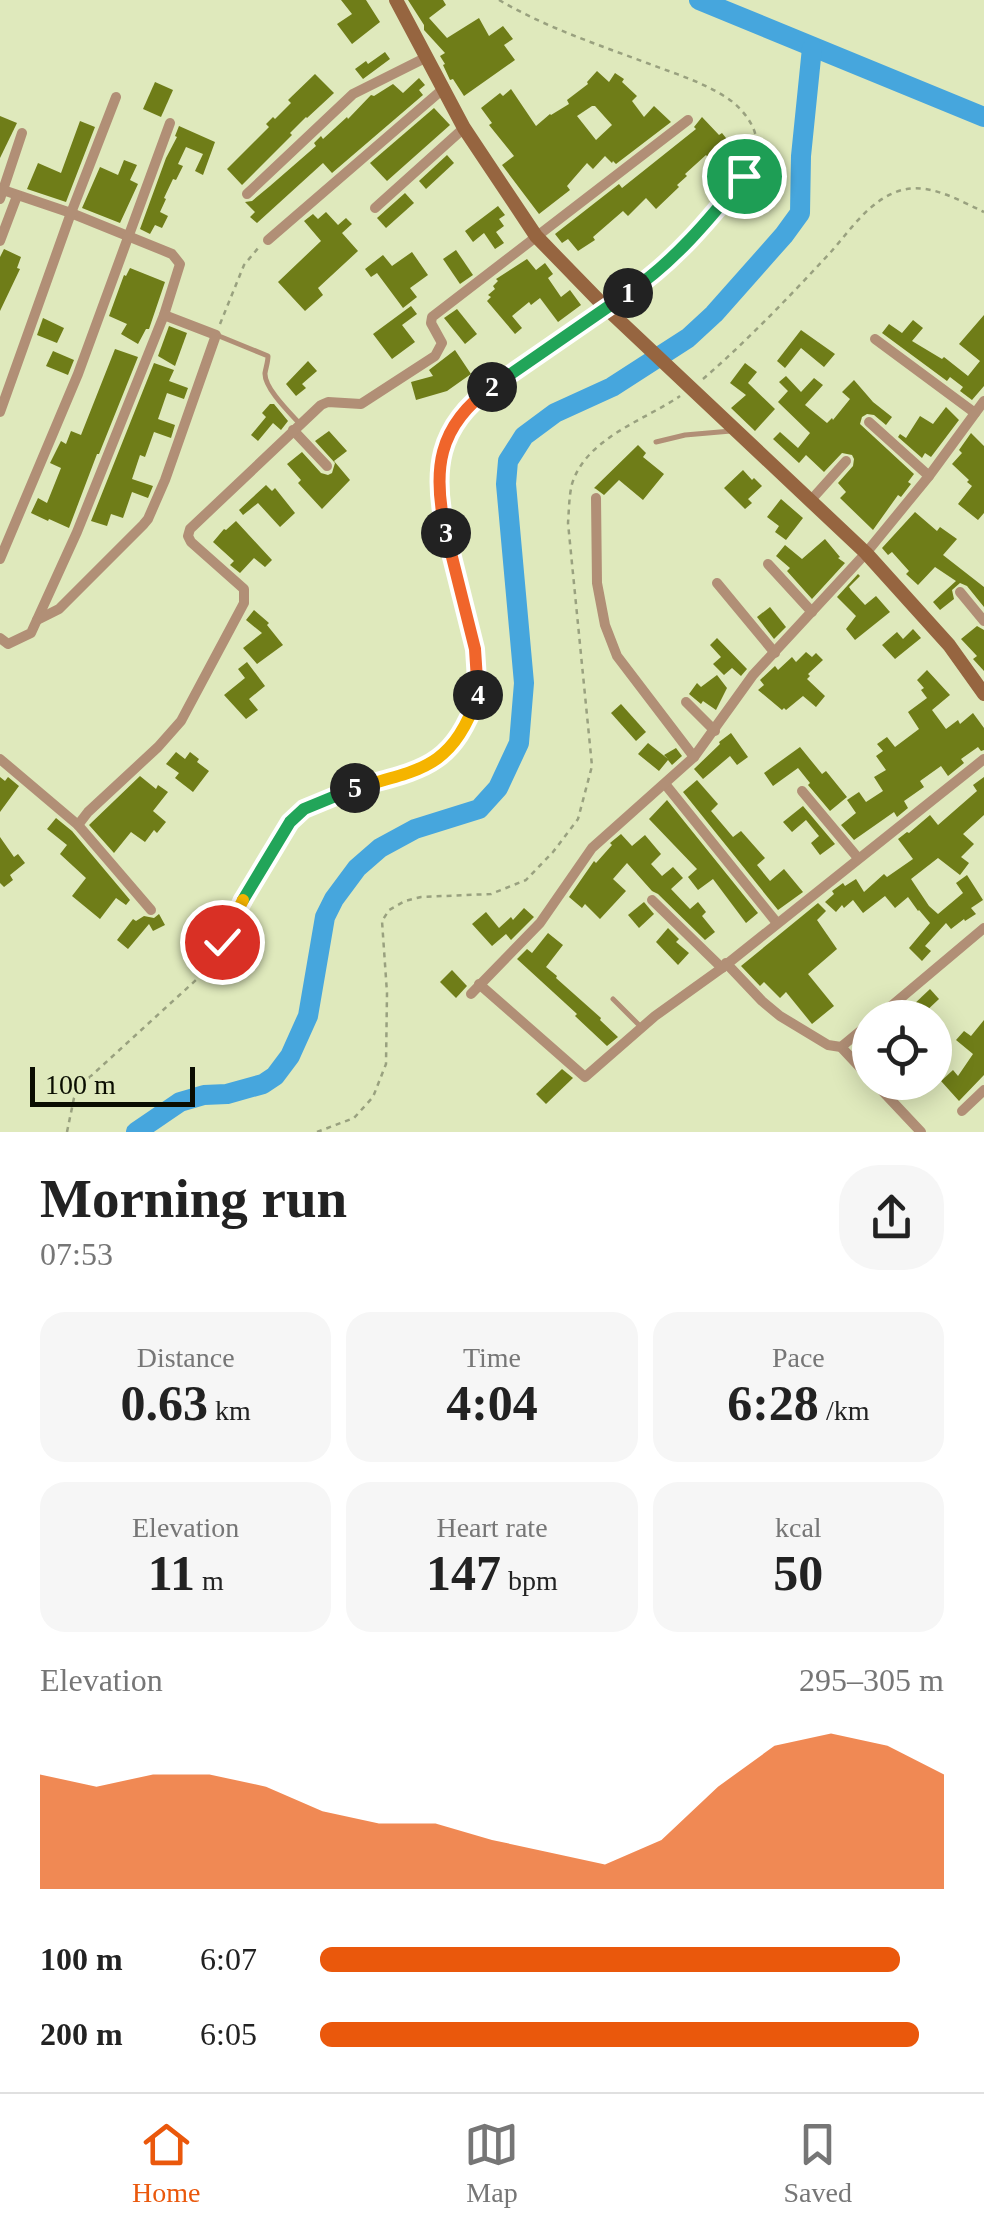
<!DOCTYPE html>
<meta charset="utf-8">
<style>
body{margin:0;font-family:"Times New Roman",serif;background:#f6f6f6;color:#222;height:100vh;display:flex;flex-direction:column;font-size:38px;white-space:nowrap}
*{box-sizing:border-box;margin:0}
p{font-size:32px;color:#767676}
.icon{flex:none;width:55px;height:55px;fill:none;stroke:currentColor;stroke-width:2;stroke-linecap:round;stroke-linejoin:round}
.map{position:relative;height:1132px;overflow:hidden}
.details{display:flex;flex-direction:column;background:#fff;flex:1}
.details>*{flex:none}
.controls{position:absolute;left:852px;top:1000px;display:grid;gap:20px}
.controls a{display:grid;place-items:center;width:100px;height:100px;border-radius:50%;background:#fff;box-shadow:0 5px 25px #0003;font-size:50px}
.scale{position:absolute;left:30px;bottom:25px;width:165px;box-sizing:border-box;padding-left:10px;border:5px solid #0a0d01;border-top:0;font-size:28px;line-height:35px;white-space:nowrap;color:#0a0d01;-webkit-text-stroke:8px #dfe9bc;paint-order:stroke}
.pin{position:absolute;display:grid;place-items:center;width:85px;height:85px;color:#fff;margin:-42px;border:5px solid #fff;border-radius:50%;box-shadow:0 2px 10px #0007}
.km{position:absolute;width:50px;height:50px;margin:-25px;border-radius:50%;background:#222;color:#fff;font-size:28px;line-height:50px;text-align:center}
.round{display:grid;place-items:center;flex:none;width:105px;height:105px;border-radius:40px;background:#f6f6f6}
.overview{display:flex;align-items:center;justify-content:space-between;height:170px;padding:0 40px}
h1{font-size:55px;font-weight:700;line-height:75px}
.metrics{display:grid;grid-template-columns:repeat(3,1fr);gap:15px;height:170px;padding:10px 40px}
.metrics div{display:grid;align-content:center;border-radius:25px;background:#f6f6f6;text-align:center}
.metrics b{font-size:50px;font-weight:700}
.metrics small{font-size:28px;font-weight:400}
.metrics p{font-size:28px}
.chart{height:280px;padding:20px 40px}
.chart p{display:flex;justify-content:space-between}
.chart svg{width:100%;height:180px;margin-top:10px;fill:#ea580c;opacity:.7}
ul{padding:0 40px;list-style:none;font-size:32px}
li{display:grid;grid-template-columns:160px 120px 1fr;align-items:center;height:75px}
li i{height:25px;border-radius:12px;background:#ea580c}
.menu{display:flex;justify-content:space-around;align-items:center;height:140px;border-top:2px solid #e0e0e0;background:#fff;font-size:28px;color:#767676}
.menu a{display:grid;justify-items:center;gap:5px}
.menu .current{color:#ea580c}
.map>svg:first-child{display:block}
.lines{fill:none;stroke-linecap:round;stroke-linejoin:round}
.river{stroke:#46a6dd;stroke-width:20}
.building{fill:#6f7d18;fill-rule:evenodd}
.path{stroke:#99a17f;stroke-width:2.5;stroke-dasharray:5 5;stroke-linecap:butt}
.lane{stroke:#b18f76;stroke-width:5}
.street{stroke:#b18f76;stroke-width:10}
.secondary{stroke:#966540;stroke-width:14}
.split-1-casing{stroke:#fff;stroke-width:20}
.split-2-casing{stroke:#fff;stroke-width:20}
.split-3-casing{stroke:#fff;stroke-width:20}
.split-4-casing{stroke:#fff;stroke-width:20}
.split-5-casing{stroke:#fff;stroke-width:20}
.split-6-casing{stroke:#fff;stroke-width:20}
.split-7-casing{stroke:#fff;stroke-width:20}
.split-1{stroke:#22a559;stroke-width:12}
.split-2{stroke:#22a559;stroke-width:12}
.split-3{stroke:#f0652b;stroke-width:12}
.split-4{stroke:#f0652b;stroke-width:12}
.split-5{stroke:#f5b400;stroke-width:12}
.split-6{stroke:#22a559;stroke-width:12}
.split-7{stroke:#f5b400;stroke-width:12}
</style>
<div class="map">
<svg width="984" height="1132" viewBox="0 0 984 1132">
<rect width="100%" height="100%" fill="#dfe9bc"/>
<g class="lines">
<g class="river">
<path d="M699 0 984 117"/>
<path d="M136 1132 180 1102 204 1095 227 1094 263 1084 275 1076 290 1056 308 1016 325 917 334 899 357 868 380 848 415 829 479 809 498 788 519 743 524 683 506 484 508 461 524 436 555 413 612 387 688 338 714 314 784 235 800 213 801 156 812 48"/>
</g>
</g>
<g class="building">
<path d="M341 0H366L380 22 352 44 337 24 352 14Z"/>
<path d="M408 0H443L446 5 429 18 447 38 479 18 489 36 503 26 513 39 504 45 515 60 464 96 453 79 450 80 443 65 445 64 440 56 445 53 424 30V25Z"/>
<path d="M385 52 390 59 363 79 355 69 366 61 368 64Z"/>
<path d="M597 71 609 82 615 73 624 79 622 82 637 96 632 101 644 117 654 106 671 122 616 164 613 161 612 163 605 156 593 169 587 163 567 186 570 190 539 214 502 165 514 156 489 125 492 123 481 108 500 93 503 96 511 89 536 126 550 114 551 115 569 104 567 100 588 84 587 82ZM592 106H595L612 125 596 140 577 116Z"/>
<path d="M315 74 334 93 307 118 306 117 290 133 292 135 242 185 227 169 269 127 266 124 273 117 275 119 291 103 288 100Z"/>
<path d="M419 78 425 85 419 90 423 95 332 173 323 163 257 223 250 217 255 212 245 202 252 201 270 186 316 146 314 143 321 136 323 139 347 117 348 119 371 95 374 96 393 84 403 93Z"/>
<path d="M155 82 173 90 161 117 143 109Z"/>
<path d="M434 108 450 125 387 181 370 163Z"/>
<path d="M0 116 17 123 0 158Z"/>
<path d="M702 117 719 135 722 133 734 148 726 155 731 160 719 170 706 155 685 174 687 176 677 185 679 187 656 209 646 198 628 216 623 211 593 237 595 240 578 251 568 239 562 243 555 234 619 184 622 188 696 129 694 127Z"/>
<path d="M80 121 95 127 66 202 27 189 38 163 61 173Z"/>
<path d="M179 126 215 142 203 175 195 171 203 154 186 147 178 164 183 166 176 180 173 179 164 198 166 199 160 212 168 216 162 228 155 225 150 234 140 229 166 158 177 137 175 136Z"/>
<path d="M447 155 454 163 426 189 419 181Z"/>
<path d="M124 160 137 165 130 180 138 184 120 223 82 208 100 167 118 175Z"/>
<path d="M405 193 414 203 386 228 377 218Z"/>
<path d="M498 206 505 215 499 219 504 226 496 232 504 243 495 249 484 233 473 242 465 231Z"/>
<path d="M326 212 338 225 346 218 352 224 342 233 358 251 318 288 323 295 305 311 278 282 321 241 304 221 313 214 318 219Z"/>
<path d="M4 249 21 257 17 268 20 269 0 311V257Z"/>
<path d="M456 250 473 275 460 284 443 259Z"/>
<path d="M412 252 428 275 410 288 417 297 403 308 377 273 371 277 365 269 383 255 392 266Z"/>
<path d="M527 259 536 270 545 263 553 274 548 278 561 297 570 290 581 305 558 322 540 298 531 305 529 302 512 316 522 328 515 334 487 301 491 297 488 295 495 289 493 286 498 281 496 279Z"/>
<path d="M130 268 165 282 149 329H146L138 344 121 334 127 324 109 316 124 275 126 276Z"/>
<path d="M411 306 417 314 402 325 415 342 392 359 373 334Z"/>
<path d="M457 309 477 334 465 344 444 318Z"/>
<path d="M984 315V386L972 400 960 391 963 387 950 377 947 381 882 333 889 324 902 333 913 320 923 328 912 341 942 359 944 357 968 376 980 361 959 344Z"/>
<path d="M43 318 64 328 57 343 37 335Z"/>
<path d="M169 326 187 333 175 366 158 356Z"/>
<path d="M801 330 835 354 824 367 801 348 785 368 777 361Z"/>
<path d="M115 349 138 357 99 454H97L69 528 49 519 48 521 31 513 38 498 47 503 61 468 50 463 61 441 66 444 71 431 81 435Z"/>
<path d="M455 350 471 374 447 391 416 400 411 382 433 376 429 370Z"/>
<path d="M53 351 74 360 68 375 46 366Z"/>
<path d="M308 361 317 371 302 384 306 388 296 396 286 384Z"/>
<path d="M154 363 174 370 169 381 188 388 184 399 167 393 158 419 175 425 171 438 154 432 145 457 140 455 132 479 153 486 148 498 132 492 123 518 111 514 107 526 91 521Z"/>
<path d="M745 363 757 372 748 383 775 409 755 431 731 408 746 395 730 383Z"/>
<path d="M786 376 801 392 814 378 823 385 805 405 827 423 832 418 833 420 850 399 842 392 854 380 873 402 892 417 886 425 874 415 867 414 862 417 860 424 914 474 908 482 911 484 901 497 898 495 873 530 840 498 846 492 838 483 853 466 854 459 852 455 842 453 824 472 806 455 799 463 773 439 780 432 798 448 810 433 778 402 788 391 779 382Z"/>
<path d="M270 404H274L288 421 281 430 273 423 258 441 251 435 266 417 262 413Z"/>
<path d="M946 407 959 420 931 457 925 453 922 458 898 437 900 434 906 438 920 416 933 424Z"/>
<path d="M329 431 347 451 334 461 350 480 322 509 298 483 301 480 287 464 302 452 321 473 328 475 332 473 335 463 315 441Z"/>
<path d="M971 433 984 446V513L978 520 958 504 972 486 967 482 969 480 952 464 962 453 959 450Z"/>
<path d="M638 445 646 453 643 457 664 474 643 500 619 480 604 495 596 489 594 488Z"/>
<path d="M743 470 752 480 754 478 762 486 748 499 752 503 745 509 724 488Z"/>
<path d="M266 485 272 491 275 488 295 513 280 527 258 503 243 515 239 510Z"/>
<path d="M781 499 803 518 786 540 775 532 779 526 767 517Z"/>
<path d="M915 512 937 531 940 527 957 539 943 555 984 587V607L967 586 960 583 952 590 954 599 940 610 933 602 956 581 935 567 918 585 906 574 909 571 892 552 888 555 882 548Z"/>
<path d="M236 521 272 560 265 567 254 558 240 573 230 565 234 561 213 542 224 529 226 530Z"/>
<path d="M825 539 840 557 838 558 845 563 812 599 787 571 790 568 776 556 785 545 802 559Z"/>
<path d="M858 574 860 576 849 587 851 590 865 605 876 596 890 612 855 640 846 629 856 616 837 597Z"/>
<path d="M770 607 786 627 774 639 757 617Z"/>
<path d="M254 610 269 623 267 625 283 645 257 664 243 648 262 633 246 620Z"/>
<path d="M977 626 984 630V671L973 659 977 656 961 639Z"/>
<path d="M913 629 921 638 895 659 882 645 897 632 903 639Z"/>
<path d="M717 638 747 669 741 676 732 668 724 675 713 664 721 657 710 645Z"/>
<path d="M806 652 812 657 816 653 823 660 808 674 810 676 807 679 825 696 816 707 803 696 786 710 784 708 782 710 758 690 764 685 760 680 775 666 778 670 792 657 796 662Z"/>
<path d="M247 662 265 686 249 699 258 710 246 719 224 695 245 678 238 669Z"/>
<path d="M927 670 950 695 932 710 946 729 958 720 960 724 973 713 984 728V750L981 751 978 747 961 759 964 763 948 776 941 766 920 781 924 787 904 801 908 808 897 817 894 812 854 840 841 825 856 813 847 800 859 792 866 802 883 791 874 777 886 770 876 756 883 751 877 744 887 737 895 747 919 729 908 712 927 698 921 690 924 688 917 680Z"/>
<path d="M717 675 727 688 716 710 703 701 701 704 689 694 697 683 701 687Z"/>
<path d="M621 704 646 732 636 741 611 713Z"/>
<path d="M731 733 748 757 737 765 730 756 703 779 694 769 720 744 719 742Z"/>
<path d="M648 743 668 759 664 755 676 748 682 756 672 765 668 760 659 771 638 754Z"/>
<path d="M800 747 822 774 826 771 847 797 830 811 808 785 810 783 798 768 773 786 764 773Z"/>
<path d="M176 752 185 759 190 752 199 759 197 762 209 771 193 792 175 778 179 773 166 764Z"/>
<path d="M140 776 156 789 158 785 168 792 153 811 166 822 157 833 154 830 145 842 131 832 114 853 89 825Z"/>
<path d="M0 777 5 781 8 777 19 786 0 812Z"/>
<path d="M984 777V815L963 834 974 844 961 857 969 863 960 875 938 858 911 879 929 906 938 914 963 893 956 883 967 875 983 900 971 908 976 914 965 921 964 919 951 929 946 923 925 946 931 951 922 961 909 948 930 923 919 910 918 911 908 897 895 908 885 896 863 913 853 900 844 908 842 905 836 912 825 902 834 894 832 891 843 883 845 886 856 879 864 892 884 874 887 877 913 859 898 839 907 832 909 833 930 815 938 825 977 791 973 785Z"/>
<path d="M697 780 718 804 711 811 733 837 741 831 765 858 757 865 770 881 784 869 803 892 778 910 683 792Z"/>
<path d="M667 800 758 913 746 923 713 879 698 890 688 877 697 869 649 819Z"/>
<path d="M803 806 835 844 820 855 811 843 819 836 806 820 792 832 783 822Z"/>
<path d="M56 818 72 831 130 900 126 905 116 898 100 919 72 896 86 878 60 854 67 845 47 829Z"/>
<path d="M621 834 632 846 645 835 661 854 651 864 662 876 673 867 683 878 671 889 690 909 698 902 706 912 702 916 715 932 705 940 658 894 652 891 627 863 613 879 626 891 600 919 585 904 582 908 569 897 594 861 596 863 612 845 610 843Z"/>
<path d="M0 837 14 857 18 854 25 863 10 875 13 880 4 887 0 883Z"/>
<path d="M644 902 654 914 639 928 628 915Z"/>
<path d="M818 903 826 911 817 920 837 949 808 974 834 1006 812 1024 786 992 780 998 764 982 760 986 741 966Z"/>
<path d="M524 908 534 917 511 940 506 934 492 946 472 924 486 912 499 928 511 917 513 920Z"/>
<path d="M159 914 165 925 153 931 149 924 128 949 117 940 133 919 136 921 144 916 154 918Z"/>
<path d="M668 928 679 939 676 942 689 953 678 965 656 942Z"/>
<path d="M548 933 563 945 546 967 557 976 556 978 601 1018 600 1020 618 1037 607 1046 575 1016 577 1014 517 959 527 949 532 953Z"/>
<path d="M452 970 467 986 456 998 440 982Z"/>
<path d="M930 989 939 999 921 1016 912 1006Z"/>
<path d="M984 1020V1075L959 1101 941 1081 953 1070 958 1076 973 1054 956 1040 964 1031 971 1036Z"/>
<path d="M562 1069 573 1078 546 1104 536 1094Z"/>
</g>
<g class="lines">
<g class="path">
<path d="M499 0C545 27 596 44 647 63 673 73 700 81 724 96 738 104 753 121 756 137 761 160 740 181 727 197 695 237 659 272 616 301"/>
<path d="M220 324 244 265 259 247"/>
<path d="M703 379C747 341 789 297 829 254 849 232 867 203 896 192 926 180 958 200 984 212"/>
<path d="M67 1132 74 1098 80 1086 196 980 222 943 251 884 290 821 303 809 354 789 421 770 442 755 462 734 478 692 475 649 438 499 440 472 448 435 458 418 478 397 597 314"/>
<path d="M317 1132 354 1118 373 1097 386 1064 387 993 382 921 389 910 405 901 421 897 491 894 526 880 553 852 578 819 592 766 568 523C569 510 569 496 572 484 586 438 645 420 680 396"/>
</g>
<g class="lane">
<path d="M219 336 268 356C268 362 266 367 265 373 264 388 290 413 300 424"/>
<path d="M656 442 685 435 731 431"/>
<path d="M613 999 640 1026"/>
</g>
<g class="street">
<path d="M1 189 3 190 22 133"/>
<path d="M247 194 353 94 425 58"/>
<path d="M0 199 3 190 71 213 172 254 180 264 164 315 77 532 31 633 8 644 0 638"/>
<path d="M375 208 464 128"/>
<path d="M268 240 443 89"/>
<path d="M0 241 17 196"/>
<path d="M875 339 975 413"/>
<path d="M0 412 71 213 116 97"/>
<path d="M869 422 929 476"/>
<path d="M293 430 327 466"/>
<path d="M596 498 597 583 605 625 617 656 694 757"/>
<path d="M811 500 846 461"/>
<path d="M0 559 78 374 170 123"/>
<path d="M768 564 812 612"/>
<path d="M717 583 775 653"/>
<path d="M960 592 984 621"/>
<path d="M37 620 59 609 143 525 148 519 165 480 216 335 164 315"/>
<path d="M686 702 715 731"/>
<path d="M0 759 78 825 88 812 158 747 181 721 244 603V589L191 542 188 536 190 529 321 405 328 402 361 404 435 356 442 343 431 323 432 317 688 120"/>
<path d="M665 784 777 923"/>
<path d="M802 791 858 858"/>
<path d="M78 825 151 910"/>
<path d="M652 900 722 968"/>
<path d="M726 963 762 1001 780 1016 828 1045 841 1047 870 1078"/>
<path d="M479 984 585 1077 655 1016 722 968 984 759"/>
<path d="M471 994 540 923 592 848 694 757 753 675 866 553 929 476 984 401"/>
<path d="M877 1018 984 928"/>
<path d="M841 1047 870 1023"/>
<path d="M874 1082 921 1132"/>
<path d="M962 1111 984 1090"/>
</g>
<path class="secondary" d="M396 0 464 128 536 236 606 308 866 553 949 645 984 694"/>
</g>
<g class="lines">
<defs>
<path id="split-1" d="M628 293C674 262 710 219 744 176"/>
<path id="split-2" d="M492 387 628 293"/>
<path id="split-3" d="M446 533C432 471 437 426 492 387"/>
<path id="split-4" d="M446 533 475 649 478 695"/>
<path id="split-5" d="M355 788C423 769 452 768 478 695"/>
<path id="split-6" d="M243 900 290 822 304 809 355 788"/>
<path id="split-7" d="M222 942 243 900"/>
</defs>
<use href="#split-1" class="split-1-casing"/>
<use href="#split-2" class="split-2-casing"/>
<use href="#split-3" class="split-3-casing"/>
<use href="#split-4" class="split-4-casing"/>
<use href="#split-5" class="split-5-casing"/>
<use href="#split-6" class="split-6-casing"/>
<use href="#split-7" class="split-7-casing"/>
<use href="#split-1" class="split-1"/>
<use href="#split-2" class="split-2"/>
<use href="#split-3" class="split-3"/>
<use href="#split-4" class="split-4"/>
<use href="#split-5" class="split-5"/>
<use href="#split-6" class="split-6"/>
<use href="#split-7" class="split-7"/>
</g>
</svg>
<div class="controls">
<a><svg class="icon" aria-label="locate" viewBox="0 0 24 24"><circle cx="12" cy="12" r="6"/><path d="M12 2v4M12 18v4M2 12h4M18 12h4"/></svg></a>
</div>
<div class="scale">100 m</div>
<div class="pin" style="left:744px;top:176px;background:#1e9e55"><svg class="icon" aria-label="arrive" viewBox="0 0 24 24"><path d="M6 21V4h12l-3 4 3 4H6"/></svg></div>
<div class="pin" style="left:222px;top:942px;background:#d93025"><svg class="icon" aria-label="check" viewBox="0 0 24 24"><path d="M5 12l5 5 9-10"/></svg></div>
<b class="km" style="left:628px;top:293px">1</b>
<b class="km" style="left:492px;top:387px">2</b>
<b class="km" style="left:446px;top:533px">3</b>
<b class="km" style="left:478px;top:695px">4</b>
<b class="km" style="left:355px;top:788px">5</b>
</div>
<section class="details">
<div class="overview"><div><h1>Morning run</h1><p>07:53</p></div><a class="round"><svg class="icon" aria-label="share" viewBox="0 0 24 24"><path d="M12 15V3M7 8l5-5 5 5M5 13v7h14v-7"/></svg></a></div>
<div class="metrics">
<div><p>Distance</p><b>0.63<small> km</small></b></div>
<div><p>Time</p><b>4:04</b></div>
<div><p>Pace</p><b>6:28<small> /km</small></b></div>
</div>
<div class="metrics">
<div><p>Elevation</p><b>11<small> m</small></b></div>
<div><p>Heart rate</p><b>147<small> bpm</small></b></div>
<div><p>kcal</p><b>50</b></div>
</div>
<div class="chart"><p><span>Elevation</span>295–305 m</p>
<svg viewBox="0 0 160 44" preserveAspectRatio="none"><path d="M0 44V16L10 19L20 16L30 16L40 19L50 25L60 28L70 28L80 32L90 35L100 38L110 32L120 19L130 9L140 6L150 9L160 16V44z"/></svg>
</div>
<ul>
<li><b>100 m</b>6:07<i style="width:93%"></i></li>
<li><b>200 m</b>6:05<i style="width:96%"></i></li>
</ul>
</section>
<nav class="menu">
<a class="current"><svg class="icon" aria-label="home" viewBox="0 0 24 24"><path d="M3 11l9-7 9 7M6 9v11h12V9"/></svg>Home</a>
<a><svg class="icon" aria-label="map" viewBox="0 0 24 24"><path d="M3 6l6-2 6 2 6-2v14l-6 2-6-2-6 2zM9 4v14M15 6v14"/></svg>Map</a>
<a><svg class="icon" aria-label="saved" viewBox="0 0 24 24"><path d="M7 4h10v16l-5-4-5 4z"/></svg>Saved</a>
</nav>
